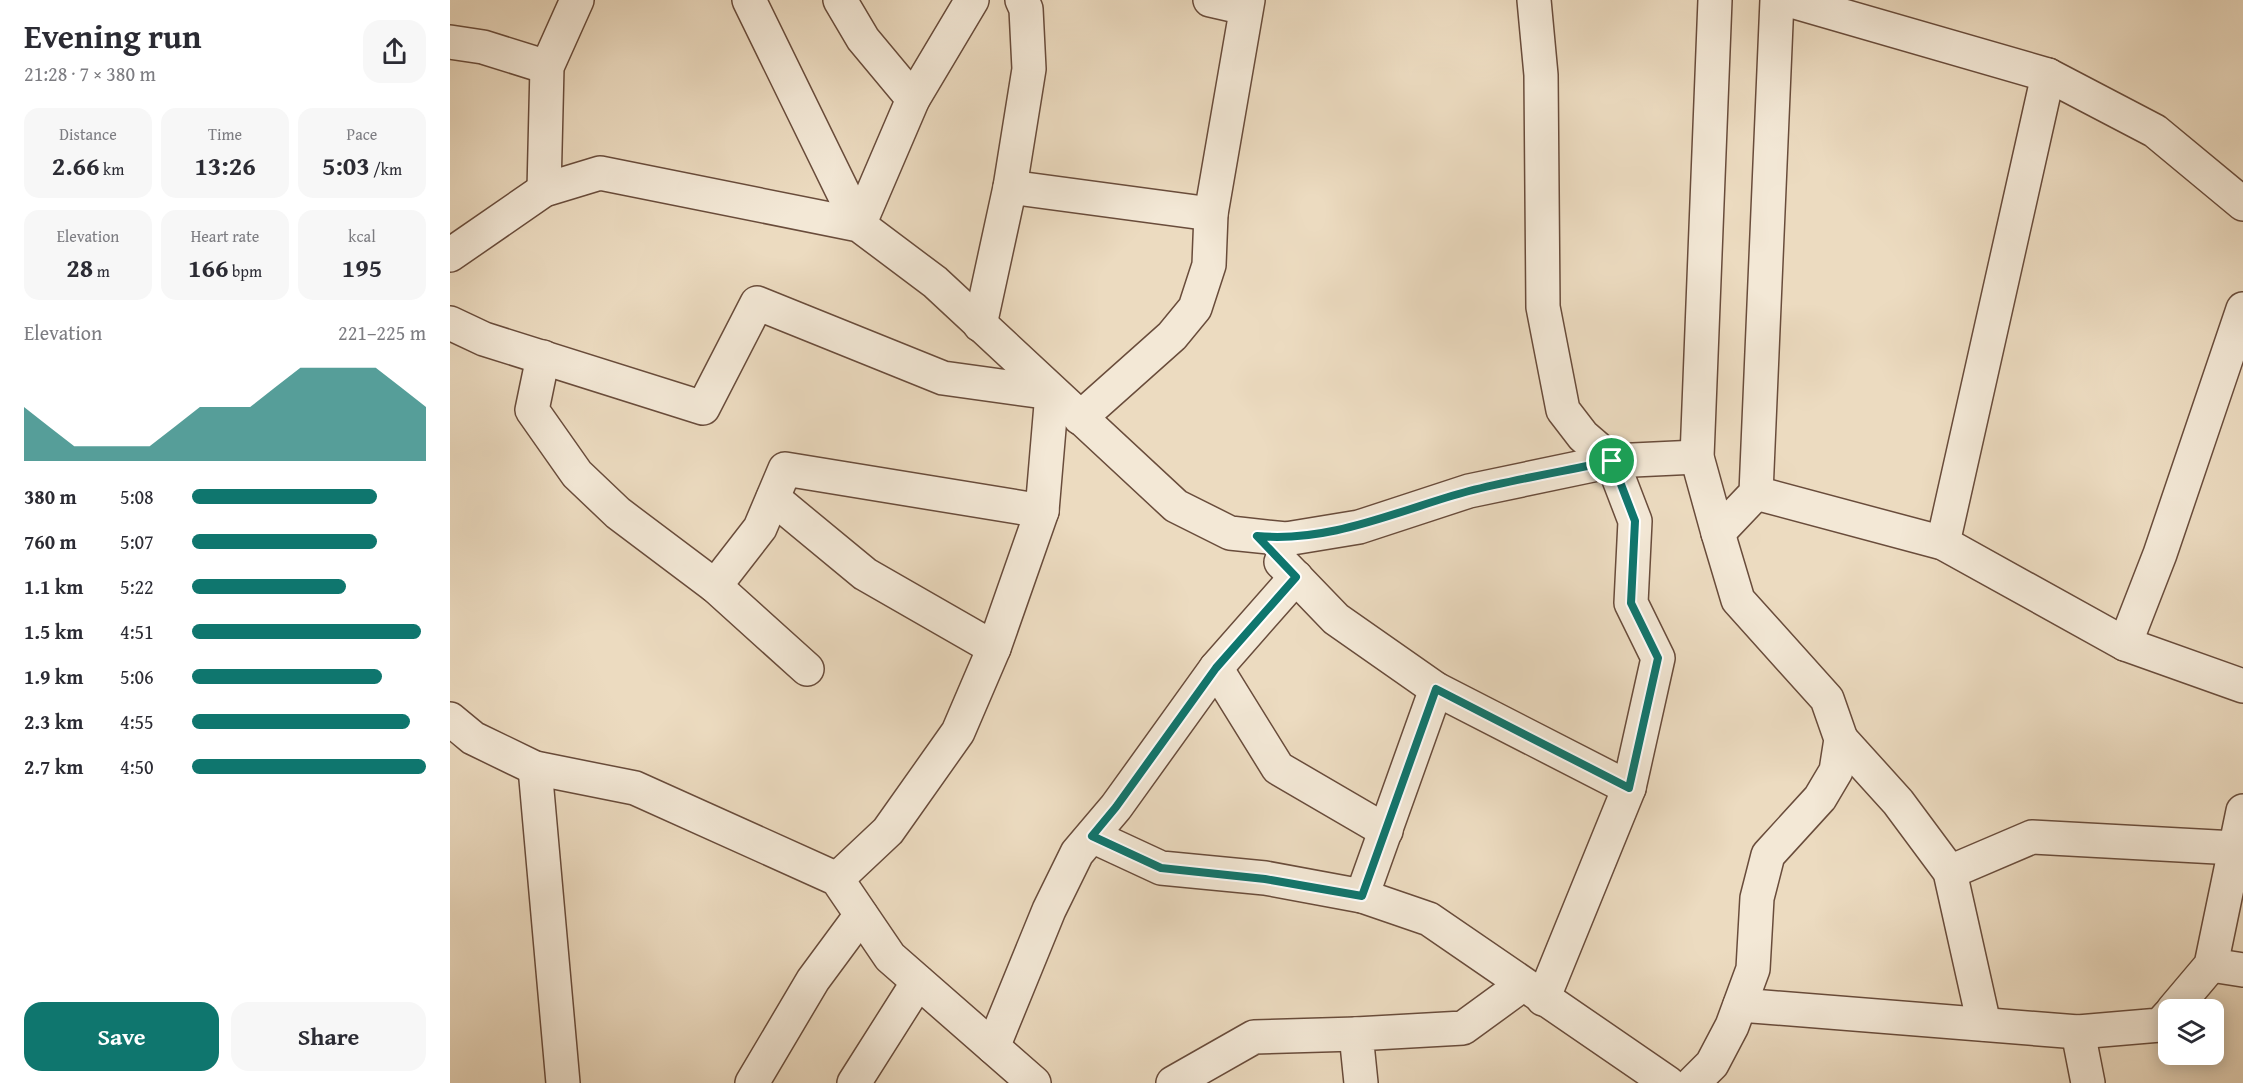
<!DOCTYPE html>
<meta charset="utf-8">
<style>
body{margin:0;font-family:"Gentium Book Plus",serif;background:#f7f7f7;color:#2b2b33;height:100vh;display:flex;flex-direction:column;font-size:22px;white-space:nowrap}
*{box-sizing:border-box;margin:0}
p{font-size:20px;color:#7c7c81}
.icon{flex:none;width:33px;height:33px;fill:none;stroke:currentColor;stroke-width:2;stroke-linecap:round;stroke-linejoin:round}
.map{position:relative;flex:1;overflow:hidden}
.details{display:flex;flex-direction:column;background:#fff;width:450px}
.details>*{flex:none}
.controls{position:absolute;left:1708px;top:999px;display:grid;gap:12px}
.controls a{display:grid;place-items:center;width:66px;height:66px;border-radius:12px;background:#fff;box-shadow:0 3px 15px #0003;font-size:30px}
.pin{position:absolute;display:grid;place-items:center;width:51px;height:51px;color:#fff;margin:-26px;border:3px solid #fff;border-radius:50%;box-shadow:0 2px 6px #0007}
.round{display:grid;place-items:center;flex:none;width:63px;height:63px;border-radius:18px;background:#f7f7f7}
.head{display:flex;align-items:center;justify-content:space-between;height:102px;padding:0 24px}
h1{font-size:33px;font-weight:600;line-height:45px}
.figures{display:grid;grid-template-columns:repeat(3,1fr);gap:9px;height:102px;padding:6px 24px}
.figures div{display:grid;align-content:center;border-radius:15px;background:#f7f7f7;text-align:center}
.figures b{font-size:26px;font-weight:600}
.figures small{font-size:16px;font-weight:400}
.figures p{font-size:16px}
.chart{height:168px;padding:12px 24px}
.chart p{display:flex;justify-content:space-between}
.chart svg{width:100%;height:108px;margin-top:6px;fill:#0f766e;opacity:.7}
.button{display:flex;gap:12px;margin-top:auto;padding:12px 24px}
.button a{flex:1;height:69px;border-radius:18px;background:#0f766e;color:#fff;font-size:24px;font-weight:600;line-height:69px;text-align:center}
.button a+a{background:#f7f7f7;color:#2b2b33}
ul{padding:0 24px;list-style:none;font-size:20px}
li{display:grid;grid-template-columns:96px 72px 1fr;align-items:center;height:45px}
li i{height:15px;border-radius:8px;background:#0f766e}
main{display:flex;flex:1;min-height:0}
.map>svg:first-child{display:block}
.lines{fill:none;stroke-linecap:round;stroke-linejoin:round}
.minor-casing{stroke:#694c3b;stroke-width:36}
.minor{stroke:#f3e8d6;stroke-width:33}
.route-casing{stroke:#fff;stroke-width:12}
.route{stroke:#0f766e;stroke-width:8}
</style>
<main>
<section class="details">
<div class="head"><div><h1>Evening run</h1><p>21:28 · 7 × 380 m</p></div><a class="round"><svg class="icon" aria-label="share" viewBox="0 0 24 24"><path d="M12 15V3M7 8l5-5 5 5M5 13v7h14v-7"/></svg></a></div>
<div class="figures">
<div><p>Distance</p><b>2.66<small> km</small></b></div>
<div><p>Time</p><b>13:26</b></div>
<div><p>Pace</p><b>5:03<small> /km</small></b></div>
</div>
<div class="figures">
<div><p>Elevation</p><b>28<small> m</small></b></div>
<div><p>Heart rate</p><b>166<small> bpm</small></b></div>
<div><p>kcal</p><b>195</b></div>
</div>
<div class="chart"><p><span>Elevation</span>221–225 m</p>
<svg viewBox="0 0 160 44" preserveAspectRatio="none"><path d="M0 44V22L10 30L20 38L30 38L40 38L50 38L60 30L70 22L80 22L90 22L100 14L110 6L120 6L130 6L140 6L150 14L160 22V44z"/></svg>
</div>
<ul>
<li><b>380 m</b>5:08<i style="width:79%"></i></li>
<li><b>760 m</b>5:07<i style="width:79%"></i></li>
<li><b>1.1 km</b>5:22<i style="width:66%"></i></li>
<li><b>1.5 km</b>4:51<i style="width:98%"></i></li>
<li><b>1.9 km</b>5:06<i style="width:81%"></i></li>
<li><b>2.3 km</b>4:55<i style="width:93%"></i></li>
<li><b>2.7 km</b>4:50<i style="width:100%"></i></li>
</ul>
<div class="button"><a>Save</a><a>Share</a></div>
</section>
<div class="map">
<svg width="1793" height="1083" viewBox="0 0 1793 1083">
<rect width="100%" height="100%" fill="#ecdbc0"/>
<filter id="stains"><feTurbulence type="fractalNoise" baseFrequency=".00333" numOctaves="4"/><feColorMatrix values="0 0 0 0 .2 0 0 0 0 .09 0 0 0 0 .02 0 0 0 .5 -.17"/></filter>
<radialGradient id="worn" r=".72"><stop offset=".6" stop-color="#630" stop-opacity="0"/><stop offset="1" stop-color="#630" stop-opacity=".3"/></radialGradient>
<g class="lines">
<defs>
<g id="minor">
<path d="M299 0 409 225"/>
<path d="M390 0 413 39 463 99"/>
<path d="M760 0 795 8"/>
<path d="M1084 0 1091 75 1093 307 1113 410 1133 436 1162 461 1247 457"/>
<path d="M1265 0 1247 457 1268 533 1306 493 1327 0"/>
<path d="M1338 0 1598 75 1705 131 1793 204"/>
<path d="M0 42 33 47 97 67"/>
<path d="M560 187 761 214"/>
<path d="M94 190 97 67 127 0"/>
<path d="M409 225 463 99 522 0"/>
<path d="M0 255 94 190 150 173 409 225 485 282 726 506 780 533 836 539 909 527 1019 491 1162 461 1185 521 1181 603 1208 658 1179 788 1093 999"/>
<path d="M0 323 34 339 253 408 307 303 493 378 602 393 592 511 544 648 508 732 438 831 387 879"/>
<path d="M530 325 560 187 579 69 576 9 572 0"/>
<path d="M93 357 82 410 127 474 168 513 265 586 357 669"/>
<path d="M630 418 722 336 745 308 759 265 761 214 798 0"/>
<path d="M1306 493 1493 543 1675 644 1793 686"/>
<path d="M323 498 415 574 544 648"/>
<path d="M1493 543 1598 75"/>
<path d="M831 562 886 619 986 689 1179 788"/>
<path d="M265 586 310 528 335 469 592 511"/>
<path d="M1675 644 1710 554 1793 309"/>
<path d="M766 668 828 768 936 831"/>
<path d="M0 719 23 738 85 768 185 788 387 879 440 957 584 1083"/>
<path d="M1391 739 1448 802 1500 872 1534 1024"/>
<path d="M85 768 113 1083"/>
<path d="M642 836 711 868 815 878 912 896 979 919 1218 1083"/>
<path d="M1500 872 1582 837 1785 848"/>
<path d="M912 896 986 689"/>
<path d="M1761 965 1793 970"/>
<path d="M1290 1005 1628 1032 1710 1025 1719 1015"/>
<path d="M1723 1010 1761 965 1793 811"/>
<path d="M1628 1032 1638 1083"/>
<path d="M543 1047 599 910 627 853 666 807 766 668 846 577"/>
<path d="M302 1083 363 980 411 915"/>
<path d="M404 1083 468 982"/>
<path d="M723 1083 804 1037 906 1034"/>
<path d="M911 1083 906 1034 1013 1028 1072 985"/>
<path d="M1243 1083 1262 1064 1282 1026 1303 969 1307 898 1318 855 1370 798 1386 771 1391 739 1377 699 1288 600 1268 533"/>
</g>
</defs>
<use href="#minor" class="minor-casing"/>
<use href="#minor" class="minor"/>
</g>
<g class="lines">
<defs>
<path id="route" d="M1162 461 1185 521 1181 603 1208 658 1179 788 986 689 912 896 815 879 711 868 642 836 666 807 766 668 846 577 807 536C882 543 948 510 1019 491 1066 479 1115 471 1162 461Z"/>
</defs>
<use href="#route" class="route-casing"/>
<use href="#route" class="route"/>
</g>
<rect width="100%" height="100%" filter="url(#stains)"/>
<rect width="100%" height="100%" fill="url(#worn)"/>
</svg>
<div class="controls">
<a><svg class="icon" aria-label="layers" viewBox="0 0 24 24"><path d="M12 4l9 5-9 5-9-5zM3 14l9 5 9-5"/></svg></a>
</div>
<div class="pin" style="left:1162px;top:461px;background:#1e9e55"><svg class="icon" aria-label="arrive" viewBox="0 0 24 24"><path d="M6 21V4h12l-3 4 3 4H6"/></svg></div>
</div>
</main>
